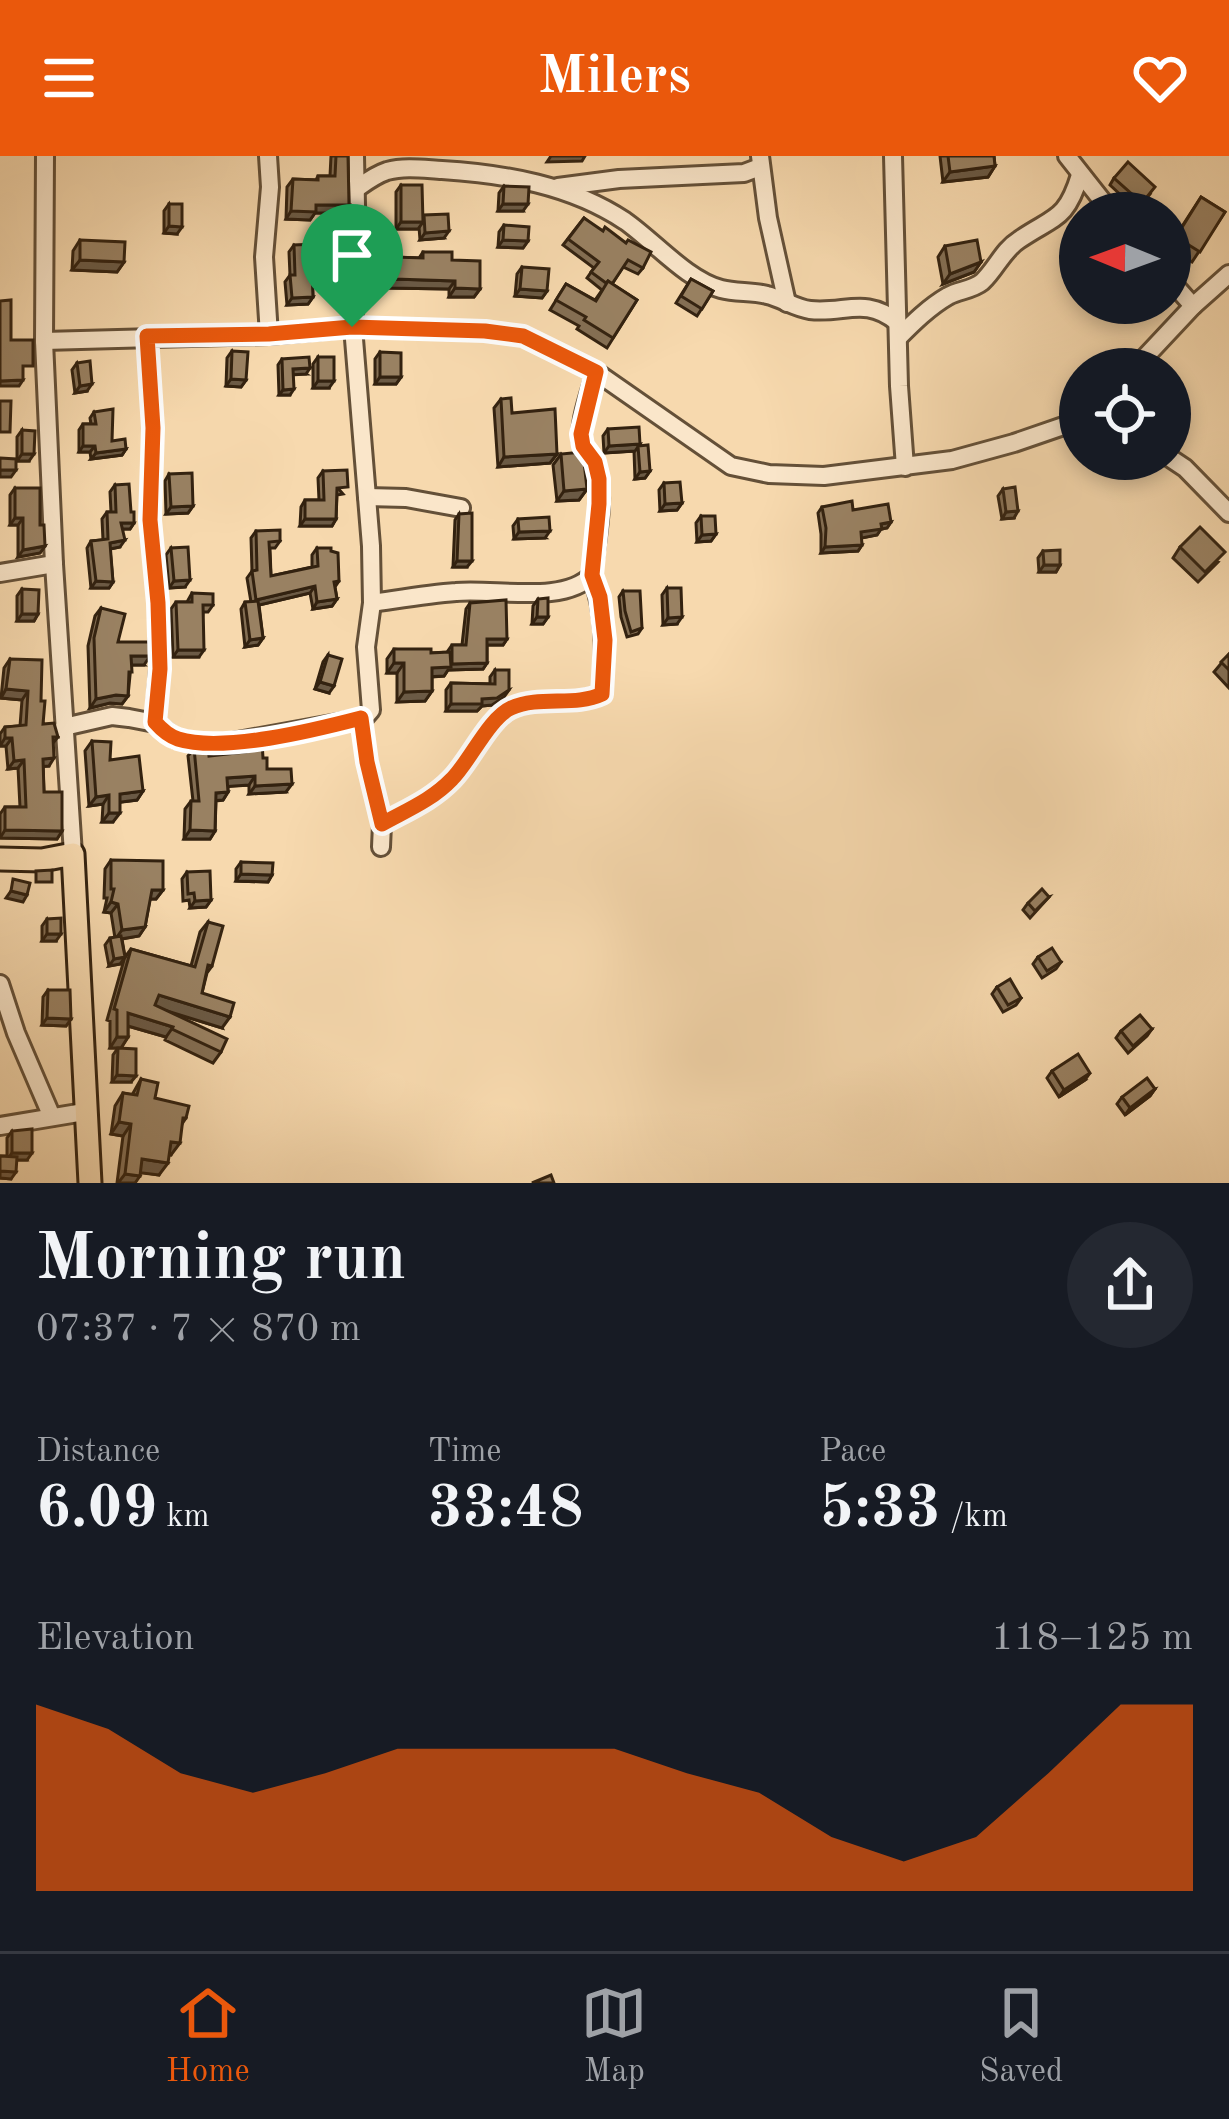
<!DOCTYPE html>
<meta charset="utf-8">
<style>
body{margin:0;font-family:"Old Standard TT",serif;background:#242831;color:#f1f3f6;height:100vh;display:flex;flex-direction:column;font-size:45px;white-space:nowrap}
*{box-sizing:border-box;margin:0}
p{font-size:39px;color:#9ea1a6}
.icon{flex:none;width:66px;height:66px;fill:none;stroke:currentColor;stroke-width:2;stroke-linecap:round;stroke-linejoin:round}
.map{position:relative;height:1027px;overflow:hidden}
.side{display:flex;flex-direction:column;background:#171b24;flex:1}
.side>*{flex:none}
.needle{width:78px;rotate:271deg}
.tools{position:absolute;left:1059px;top:36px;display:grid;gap:24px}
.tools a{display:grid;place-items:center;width:132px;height:132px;border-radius:50%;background:#171b24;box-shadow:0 6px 18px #0003;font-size:60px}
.pin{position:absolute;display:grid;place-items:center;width:102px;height:102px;color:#fff;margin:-123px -51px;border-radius:50% 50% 50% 0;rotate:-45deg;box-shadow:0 0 12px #0007}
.pin .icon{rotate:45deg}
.round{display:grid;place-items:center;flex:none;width:126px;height:126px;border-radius:63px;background:#242831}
.summary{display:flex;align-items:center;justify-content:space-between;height:204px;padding:0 36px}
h1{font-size:66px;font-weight:800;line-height:90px}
.figures{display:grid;grid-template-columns:repeat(3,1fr);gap:18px;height:204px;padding:12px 36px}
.figures div{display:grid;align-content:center}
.figures b{font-size:60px;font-weight:800}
.figures small{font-size:33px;font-weight:400}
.figures p{font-size:33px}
.chart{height:336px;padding:24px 36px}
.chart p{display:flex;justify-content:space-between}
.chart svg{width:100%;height:216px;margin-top:12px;fill:#ea580c;opacity:.7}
header{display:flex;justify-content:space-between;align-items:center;height:156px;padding:0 36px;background:#ea580c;color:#fff;font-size:54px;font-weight:800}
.tab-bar{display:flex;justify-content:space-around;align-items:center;height:168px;border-top:3px solid #363941;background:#171b24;font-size:33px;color:#9ea1a6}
.tab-bar a{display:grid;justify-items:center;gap:6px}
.tab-bar .on{color:#ea580c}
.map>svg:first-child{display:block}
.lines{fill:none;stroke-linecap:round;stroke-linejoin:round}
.minor-casing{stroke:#645038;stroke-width:22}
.major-casing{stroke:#332210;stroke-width:27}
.minor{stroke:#fae6ca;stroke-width:16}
.major{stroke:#f7d9ae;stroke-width:21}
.wall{fill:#846f54;stroke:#332210;stroke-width:3}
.shaded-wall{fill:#6b5a45;stroke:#332210;stroke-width:3}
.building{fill:#998162;stroke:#332210;stroke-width:3}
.route-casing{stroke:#fff;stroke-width:24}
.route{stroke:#ea580c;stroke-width:15}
</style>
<header><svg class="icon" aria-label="menu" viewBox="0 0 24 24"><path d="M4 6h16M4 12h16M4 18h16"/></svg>Milers<svg class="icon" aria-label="heart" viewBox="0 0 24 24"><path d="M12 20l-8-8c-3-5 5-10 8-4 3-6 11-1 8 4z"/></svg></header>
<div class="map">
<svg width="1229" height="1027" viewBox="0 0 1229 1027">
<rect width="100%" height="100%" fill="#f7d9ae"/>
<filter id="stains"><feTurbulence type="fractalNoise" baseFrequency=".00167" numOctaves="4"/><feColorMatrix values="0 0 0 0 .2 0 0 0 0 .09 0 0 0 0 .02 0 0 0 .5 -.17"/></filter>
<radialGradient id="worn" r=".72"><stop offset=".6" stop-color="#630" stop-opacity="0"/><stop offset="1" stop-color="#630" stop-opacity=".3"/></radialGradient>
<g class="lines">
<defs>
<g id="minor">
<path d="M45 0 44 185 54 408 73 698"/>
<path d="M268 0 270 31 264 101 269 179"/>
<path d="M760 0 768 62 787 147"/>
<path d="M893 0 899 230 905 311"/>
<path d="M1067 0 1112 57"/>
<path d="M558 31 619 23 744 17 760 11"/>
<path d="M356 33C366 26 375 19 387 15 405 10 424 13 442 14 505 18 571 29 625 65 655 86 687 124 721 133 736 137 752 135 767 139 781 142 795 152 810 154 845 158 865 140 897 166"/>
<path d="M1170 124 1193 150"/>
<path d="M147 180 153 272 150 364 158 447 159 513 155 567"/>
<path d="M898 182C913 167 929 151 948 140 959 134 972 134 982 126 996 113 1003 94 1019 84 1054 60 1066 65 1080 19"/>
<path d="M44 185 269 179 353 171 485 175 523 180 596 216 731 310 769 318 824 320 952 304 1014 287 1075 266 1080 267"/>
<path d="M1134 213 1193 150 1229 118"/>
<path d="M1170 302 1185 312 1229 357"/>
<path d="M367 341 406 342 461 352"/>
<path d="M0 417 54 408"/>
<path d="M372 447C400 443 428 438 456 436 494 432 564 449 592 419 595 389 603 355 599 324 597 309 589 303 583 290 576 273 591 234 596 216"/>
<path d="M361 562 367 606 382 668 381 691"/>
<path d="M64 571 112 560 129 562 155 567 176 583 201 587H227L354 564 365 561 371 554 366 491 372 447 371 390 353 171 357 98 355 0"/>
<path d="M382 668C406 654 432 644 452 623 470 605 489 561 511 552 540 539 574 551 602 538 605 497 606 459 592 419"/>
<path d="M0 828 16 877 52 961"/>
<path d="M0 970 84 956"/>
</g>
<path id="major" d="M0 703 42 704 73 698 90 1027"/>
</defs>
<use href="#minor" class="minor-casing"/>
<use href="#major" class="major-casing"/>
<use href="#minor" class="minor"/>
<use href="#major" class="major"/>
</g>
<g class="wall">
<path d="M331 0H348L349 49 343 57H315L310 64 286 63 287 31 293 23 316 24 318 20H330Z"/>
<path d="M940 0H994L995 10 988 21 943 26Z"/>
<path d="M1114 22 1150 38 1137 54 1110 29Z"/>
<path d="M401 29 423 61 444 82 420 84 419 71 418 73H396V36Z"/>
<path d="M504 30 523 55H498L499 37Z"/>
<path d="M1201 41 1225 56 1192 106 1170 92V89Z"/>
<path d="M169 48 177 78 164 77V55Z"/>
<path d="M584 62 643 112 638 118 623 111 612 128 637 144 607 192 577 173 579 170 550 154 566 128 595 144 602 134 587 122 594 112 563 89Z"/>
<path d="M504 69 528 85 523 92 498 91 499 76Z"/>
<path d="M80 84 124 106 117 116 72 114 73 95Z"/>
<path d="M294 89 317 112 312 119 313 141 308 148 287 149 285 126 290 119 289 96Z"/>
<path d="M945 90 981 106 974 116 943 128 938 101Z"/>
<path d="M423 96 452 104 480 133 474 141H449V133L388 132V110L394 101 419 102Z"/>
<path d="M522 111 547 135 542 142 515 140 517 118Z"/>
<path d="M691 123 713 135 697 160 676 147Z"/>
<path d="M232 195 246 224 241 231 226 230 227 202Z"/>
<path d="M380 196 401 221 396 228H375V203Z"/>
<path d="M318 201 329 232H313V208Z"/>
<path d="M282 203 306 218H293L290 239H279L278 209Z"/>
<path d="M77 207 87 235 75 237 72 214Z"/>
<path d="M501 243 512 257 557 298 550 307 498 311 494 252Z"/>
<path d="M94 256 112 285 126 293 122 299 91 303 90 296H79V274L83 268H91L90 262Z"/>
<path d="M608 273 640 288 650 315 645 322 635 323 634 295 604 297 603 280Z"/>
<path d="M22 274 29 305H17V281Z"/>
<path d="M561 298 587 333 579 344 557 345 553 309Z"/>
<path d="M323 315 343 338 337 339 336 363 332 370H300L301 351 305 344H319L318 322Z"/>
<path d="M169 318 193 350 188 357 166 358 165 325Z"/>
<path d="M664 327 682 347 677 354 660 355 659 334Z"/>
<path d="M115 329 134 367 130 373H123L120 391 110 393 113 426 109 432H91L87 392 91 385 103 384 102 363 107 356H111L110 336Z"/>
<path d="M15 332 40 369 45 390 40 397 18 401V369H10V339Z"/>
<path d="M1003 333 1014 362 1002 363 998 340Z"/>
<path d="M822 351 853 354 891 366 887 372 881 373 877 379 861 382 862 389 858 395 821 397V378L818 357Z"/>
<path d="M459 358 467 411H453L455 364Z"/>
<path d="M701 360 716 378 711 385 697 386 696 367Z"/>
<path d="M518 363 545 382 514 383 513 370Z"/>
<path d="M256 375 280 385 275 392H270L271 420 312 411V399L317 392 339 425 335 431 337 443 332 450 313 453 310 437 259 449 263 482 258 489 245 491 241 453 245 446H251L247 422 252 415 251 382Z"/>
<path d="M1180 391 1218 406 1198 426 1173 402Z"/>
<path d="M171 392 185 431 169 432 166 399Z"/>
<path d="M1043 395 1060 409 1056 416H1039L1038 402Z"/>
<path d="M667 432 677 468 663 469 662 439Z"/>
<path d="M22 433 38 458 34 465H17V440Z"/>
<path d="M623 435 642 472 638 478 627 481 621 461 619 441Z"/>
<path d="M192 437 213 449 208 456H203L199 501H173L171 453 176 446H187Z"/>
<path d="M538 443 548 461 543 468H532L533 450Z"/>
<path d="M470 447 507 483 503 489H487V507L483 513 448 514 444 520 432 521V535L425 545 397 546V517H387V503L394 493 431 497 447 496 452 489H462L466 453Z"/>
<path d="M101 452 118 486 144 509H131L128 540 122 548 110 547 90 552 88 490 95 460Z"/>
<path d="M1229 498V532L1214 516Z"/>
<path d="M328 499 329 537 315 533 323 506Z"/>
<path d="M10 503 41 545 43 568 58 581 53 587 49 610H43L44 636 62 675 57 683 0 682V658L5 651H20L18 612 8 613 6 590H0V578L5 571 20 570 22 544 1 542 4 512Z"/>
<path d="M495 514 504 541 492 549 482 550 477 555H446V534L451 527 490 528V521Z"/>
<path d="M92 585 143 635 137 644 120 646 113 666H102L103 648 89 650 85 595Z"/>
<path d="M246 589 263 602 267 613 286 636 249 638V629L228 630V636L223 644 216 645 215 675 210 683H184L185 653 191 645H193L188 600 194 592 209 600 241 596Z"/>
<path d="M111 704 163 734 156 743H150L145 771 139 780 122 783 125 801 131 793 191 810 200 776 208 766 212 810 207 817 202 837 222 872 170 856 221 896 213 907 165 884 166 881 128 870V881L121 892H110V865L107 864 124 804 120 808 109 810 105 789 110 782H115L111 757 104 756 107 742H104L105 713Z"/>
<path d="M241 706 272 719 268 726 236 725V713Z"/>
<path d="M187 716 211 744 206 751 190 752 189 744 183 745 182 723Z"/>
<path d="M1049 741 1030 762 1023 754 1028 747Z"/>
<path d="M47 763 56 785H42V770Z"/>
<path d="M1038 801 1061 806 1056 813 1042 822 1033 808Z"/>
<path d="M997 831 1021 842 1016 849 1003 856 992 838Z"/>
<path d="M48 834 71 863 66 870 42 869 43 841Z"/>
<path d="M1152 873 1147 880 1128 897 1116 882 1121 875Z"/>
<path d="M118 892 131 926H112L113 899Z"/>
<path d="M1052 915 1085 924 1059 941 1047 922Z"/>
<path d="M141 923 155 942 186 962 182 968 171 999H169L159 1019 140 1016 135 1027H117L123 980 111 978 115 950 123 937 132 939Z"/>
<path d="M1155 933 1150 940 1125 959 1117 948 1122 941Z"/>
<path d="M12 975 27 1004H17L11 1023 0 1022V1000H7V982Z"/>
</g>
<g class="shaded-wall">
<path d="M551 0H585L582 5 547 6Z"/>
<path d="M995 10 988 21 943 26 950 16Z"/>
<path d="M503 48H528L523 55H498Z"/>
<path d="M316 49H349L343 57H315L310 64 286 63 291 55Z"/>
<path d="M401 66H423L418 73H396Z"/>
<path d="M169 70 182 71 177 78 164 77Z"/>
<path d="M449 75 444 82 420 84 425 77Z"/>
<path d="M503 84 528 85 523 92 498 91Z"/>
<path d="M80 104 124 106 117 116 72 114Z"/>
<path d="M981 106 974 116 943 128 950 118Z"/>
<path d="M394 123 455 125 449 133 388 132Z"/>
<path d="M455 132 480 133 474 141H449Z"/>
<path d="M520 133 547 135 542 142 515 140Z"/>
<path d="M313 141 308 148 287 149 292 142Z"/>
<path d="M310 212 306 218 289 219 293 213Z"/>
<path d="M380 221H401L396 228H375Z"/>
<path d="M231 223 246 224 241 231 226 230Z"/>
<path d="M23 224 19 230H0V225Z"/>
<path d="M318 225H334L329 232H313Z"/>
<path d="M92 228 87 235 75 237 80 230Z"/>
<path d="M294 233 290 239H279L283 234Z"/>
<path d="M640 288 635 295 604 297 609 290Z"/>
<path d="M83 290H95L90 296H79Z"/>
<path d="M126 293 122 299 91 303 96 297Z"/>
<path d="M22 298H34L29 305H17Z"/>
<path d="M557 298 550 307 498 311 504 301Z"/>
<path d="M0 314H16L11 321H0Z"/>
<path d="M650 315 645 322 635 323 640 316Z"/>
<path d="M587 333 579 344 557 345 564 335Z"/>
<path d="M682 347 677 354 660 355 665 348Z"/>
<path d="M193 350 188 357 166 358 171 351Z"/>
<path d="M1018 355 1014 362 1002 363 1006 356Z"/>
<path d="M15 362H23L18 369H10Z"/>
<path d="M305 363H336L332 370H300Z"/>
<path d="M891 366 887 372 881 373 877 379 857 383 861 376 881 368Z"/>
<path d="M121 367H134L130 373H117Z"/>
<path d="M550 375 545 382 514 383 519 376Z"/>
<path d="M716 378 711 385 697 386 702 379Z"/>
<path d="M125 384 120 391 105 394 110 387Z"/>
<path d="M862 389 858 395 821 397 825 391Z"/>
<path d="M45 390 40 397 18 401 23 394Z"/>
<path d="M457 405H472L467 411H453Z"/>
<path d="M1044 409H1060L1056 416H1039Z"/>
<path d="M190 424 185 431 169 432 174 425Z"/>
<path d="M96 425 113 426 109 432H91Z"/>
<path d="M315 430 310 437 251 451 256 444Z"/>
<path d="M337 443 332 450 313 453 317 446Z"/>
<path d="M22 458H38L34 465H17Z"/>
<path d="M537 461H548L543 468H532Z"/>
<path d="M682 461 677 468 663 469 668 462Z"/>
<path d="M263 482 258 489 245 491 250 484Z"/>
<path d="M487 483H507L503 489H482Z"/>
<path d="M178 494H204L199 501H173Z"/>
<path d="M131 500H150L144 509H125Z"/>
<path d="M394 507H404L397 517H387Z"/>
<path d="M487 507 483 513 448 514 444 520 425 521 432 512 452 508Z"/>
<path d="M320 526 334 530 329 537 315 533Z"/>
<path d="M6 533 28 535 22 544 1 542Z"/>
<path d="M509 534 504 541 492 549 482 550 477 555H446L451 548 482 543Z"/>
<path d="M432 535 425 545 397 546 404 536Z"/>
<path d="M116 539 128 540 122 548 110 547 90 552 96 543Z"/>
<path d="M5 582H12L6 590H0Z"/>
<path d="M54 602 49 610 37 611 43 603Z"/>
<path d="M24 604 18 612 8 613 14 605Z"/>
<path d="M255 620 249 629 221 631 227 622Z"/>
<path d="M292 628 286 636 249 638 255 630Z"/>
<path d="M143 635 137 644 114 647 120 638Z"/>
<path d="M228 636 223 644 210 645 216 637Z"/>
<path d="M109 639 103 648 89 650 96 641Z"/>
<path d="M109 657H120L113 666H102Z"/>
<path d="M5 674 62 675 57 683 0 682Z"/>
<path d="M190 674 215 675 210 683H184Z"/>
<path d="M241 718 272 719 268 726 236 725Z"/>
<path d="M152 734H163L156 743H146Z"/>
<path d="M11 735 27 739 23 746 6 742Z"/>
<path d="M211 744 206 751 190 752 195 745Z"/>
<path d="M111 746 118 748 111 757 104 756Z"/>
<path d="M145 771 139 780 115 784 122 774Z"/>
<path d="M47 778H61L56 785H42Z"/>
<path d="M125 801 120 808 109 810 114 803Z"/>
<path d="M159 839 230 861 222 872 151 850Z"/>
<path d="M128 857 173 871 166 881 121 868Z"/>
<path d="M47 862 71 863 66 870 42 869Z"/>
<path d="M117 881H128L121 892H110Z"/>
<path d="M1090 917 1085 924 1059 941 1064 934Z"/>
<path d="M117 919 136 920 131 926H112Z"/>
<path d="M1155 933 1150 940 1125 959 1130 952Z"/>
<path d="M119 966 131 968 123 980 111 978Z"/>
<path d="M171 986 180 987 171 999 162 998Z"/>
<path d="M12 997H32L27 1004H7Z"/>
<path d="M142 1003 168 1007 159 1019 134 1016Z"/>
<path d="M0 1015 16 1016 11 1023 0 1022Z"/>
<path d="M125 1018 140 1020 135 1027H118Z"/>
</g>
<g class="building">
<path d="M336 0H348L349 49H316V56L291 55 293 23 318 24V20H335Z"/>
<path d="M948 0H994L995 10 950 16Z"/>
<path d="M1128 6 1155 31 1142 47 1114 22Z"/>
<path d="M401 29H422L423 66H401Z"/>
<path d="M504 30 529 31 528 48H503Z"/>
<path d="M1201 41 1225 56 1200 96 1176 81Z"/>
<path d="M169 48H182V71L169 70Z"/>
<path d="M448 58 449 75 425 77 424 59Z"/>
<path d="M584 62 603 75 605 71 626 87 628 84 651 96 643 112 628 104 612 128 608 125 606 127 591 116 599 106 568 83Z"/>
<path d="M504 69 529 71 528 85 503 84Z"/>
<path d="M80 84 125 86 124 106 80 104Z"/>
<path d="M977 84 981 106 950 118 945 90Z"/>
<path d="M316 88 317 112H312L313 141 292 142 290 119H295L294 89Z"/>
<path d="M423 96H452V104L480 105V133L455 132V125L394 123V101L423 102Z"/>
<path d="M522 111 549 113 547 135 520 133Z"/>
<path d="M691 123 713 135 702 153 681 140Z"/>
<path d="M608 125 637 144 613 182 584 164 586 161 556 144 566 128 596 145Z"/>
<path d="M11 144V184H33V210H23V224L0 225V145Z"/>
<path d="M232 195 248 196 246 224 231 223Z"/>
<path d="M380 196 401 197V221H380Z"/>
<path d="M309 201 310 212 293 213 294 233 283 234 282 203Z"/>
<rect x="318" y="201" width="16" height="24"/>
<path d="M90 205 92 228 80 230 77 207Z"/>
<path d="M511 242 512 257 555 253 557 298 504 301 501 243Z"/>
<path d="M0 245H11L10 276H0Z"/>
<path d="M113 253 112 285 125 283 126 293 96 297 95 290H83V268H96L94 256Z"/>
<path d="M639 271 640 288 609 290 608 273Z"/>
<path d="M22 274 35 275 34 298H22Z"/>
<path d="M648 289 650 315 640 316 638 290Z"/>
<path d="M583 296 587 333 564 335 561 298Z"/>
<path d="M0 302 16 303V314H0Z"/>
<path d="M347 314 348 331 337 332 336 363H305V344H324L323 315Z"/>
<path d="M192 317 193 350 171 351 169 318Z"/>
<path d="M680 326 682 347 665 348 664 327Z"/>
<path d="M129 328 131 356H134V367H121L125 384 110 387 113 426 96 425 91 385 108 383 107 356H116L115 329Z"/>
<path d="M1015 331 1018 355 1006 356 1003 333Z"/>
<path d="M15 332H40V369H44L45 390 23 394V362H15Z"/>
<path d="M852 345 853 354 888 348 891 366 881 368 882 373 861 376 862 389 825 391 826 372 822 351Z"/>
<path d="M472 357V405H457L459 358Z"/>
<path d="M701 360H715L716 378 702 379Z"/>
<path d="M549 361 550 375 519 376 518 363Z"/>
<path d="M1200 371 1225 396 1205 416 1180 391Z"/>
<path d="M280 374V385L269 386 271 420 318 410 317 392H331V395L338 397 339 425 334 426 337 443 317 446 315 430 256 444 252 415 257 414 256 375Z"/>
<path d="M188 391 190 424 174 425 171 392Z"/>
<path d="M1060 394V409H1044L1043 395Z"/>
<path d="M667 432H681L682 461 668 462Z"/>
<path d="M22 433 39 434 38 458H22Z"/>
<path d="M623 435H640L642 472 631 476 625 455Z"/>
<path d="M192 437 213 438V449H203L204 494H178L176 446H192Z"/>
<path d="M548 442V461H537L538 443Z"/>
<path d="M506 444 507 483H487V507L452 508V489H466L470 447Z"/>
<path d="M258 445 263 482 250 484 245 446Z"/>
<path d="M101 452 125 458 118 486H149L150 500H131L132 516H129L128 540 116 539 96 543 94 482Z"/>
<path d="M394 493H431V497L450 496 451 511 432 512V535L404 536V507H394Z"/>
<path d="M1229 498V514L1221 506Z"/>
<path d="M328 499 342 503 334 530 320 526Z"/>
<path d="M10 503 42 504 41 545H45L43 568 54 567 58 581H53L54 602 43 603 44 636H62V675L5 674V651H26L24 604 14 605 12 582H5V571L26 569 28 535 6 533Z"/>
<path d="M495 514H509V534L497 542 482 543V548H451V527L495 528Z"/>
<path d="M92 585 111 586 110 604 139 600 143 635 120 638V657H109V639L96 641Z"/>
<path d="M262 586 263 602H267V613H291L292 628 255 630V620L227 622 228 636 216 637 215 675 190 674 191 645H199L194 592 208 591 209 600 246 596V589Z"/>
<path d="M111 704 163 705V734H152L145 771 122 774 118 748 111 746 114 733H111Z"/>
<path d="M241 706 273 707 272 719 241 718Z"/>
<path d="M52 714V726H36V715Z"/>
<path d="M210 715 211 744 195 745 194 737 188 738 187 716Z"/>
<path d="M13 723 30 727 27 739 11 735Z"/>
<path d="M1042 733 1049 741 1035 755 1028 747Z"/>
<path d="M61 762V778H47V763Z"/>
<path d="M208 766 223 770 212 810 208 809 202 837 234 847 230 861 159 839 155 849 227 883 221 896 172 873 173 871 128 857V881H117V854L114 853 131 793 195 811Z"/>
<path d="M121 780 125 801 114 803 110 782Z"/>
<path d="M1052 792 1061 806 1047 815 1038 801Z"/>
<path d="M1010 823 1021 842 1008 849 997 831Z"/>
<path d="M48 834H70L71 863 47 862Z"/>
<path d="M1140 859 1152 873 1133 890 1121 875Z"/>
<path d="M118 892 136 893V920L117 919Z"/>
<path d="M1078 898 1090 917 1064 934 1052 915Z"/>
<path d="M1147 922 1155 933 1130 952 1122 941Z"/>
<path d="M141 923 158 927 155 942 189 950 186 962H183L180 987 171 986 168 1007 142 1003 140 1020 125 1018 131 968 119 966 123 937 137 939Z"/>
<path d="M32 973V997H12V975Z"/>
<path d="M0 1000 17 1001 16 1016 0 1015Z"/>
<path d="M551 1019 554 1027H532Z"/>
</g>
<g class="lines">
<defs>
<path id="route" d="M352 171 485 175 523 180 596 216 581 278 583 290 595 306 599 323V348L592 419 600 441 605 484 602 538C575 551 540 539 511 552 489 562 470 605 452 623 432 644 407 654 382 668L367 606 361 562C315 574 223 597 178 583 169 580 162 574 155 566L160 513 158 447 150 364 153 272 147 180 269 178Z"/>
</defs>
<use href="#route" class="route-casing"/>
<use href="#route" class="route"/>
</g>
<rect width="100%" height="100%" filter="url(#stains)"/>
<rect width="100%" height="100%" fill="url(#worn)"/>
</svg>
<div class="tools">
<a><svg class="needle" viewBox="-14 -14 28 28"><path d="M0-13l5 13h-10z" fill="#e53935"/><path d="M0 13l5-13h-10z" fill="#9ea1a6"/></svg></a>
<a><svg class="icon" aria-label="locate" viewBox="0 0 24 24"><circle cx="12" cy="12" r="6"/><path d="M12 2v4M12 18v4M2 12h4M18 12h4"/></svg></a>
</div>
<div class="pin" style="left:352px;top:171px;background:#1e9e55"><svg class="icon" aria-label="arrive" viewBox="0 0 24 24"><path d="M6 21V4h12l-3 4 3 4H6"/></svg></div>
</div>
<section class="side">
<div class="summary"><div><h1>Morning run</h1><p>07:37 · 7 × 870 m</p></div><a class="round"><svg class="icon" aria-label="share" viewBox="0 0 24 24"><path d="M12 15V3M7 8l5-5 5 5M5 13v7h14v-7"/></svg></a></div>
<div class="figures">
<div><p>Distance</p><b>6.09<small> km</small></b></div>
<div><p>Time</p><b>33:48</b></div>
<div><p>Pace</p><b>5:33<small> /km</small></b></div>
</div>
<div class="chart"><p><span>Elevation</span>118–125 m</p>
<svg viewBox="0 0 160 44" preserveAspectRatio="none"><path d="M0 44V6L10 11L20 20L30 24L40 20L50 15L60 15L70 15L80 15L90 20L100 24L110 33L120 38L130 33L140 20L150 6L160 6V44z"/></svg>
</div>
</section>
<nav class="tab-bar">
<a class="on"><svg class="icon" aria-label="home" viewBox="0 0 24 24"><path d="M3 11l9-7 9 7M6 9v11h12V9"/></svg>Home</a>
<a><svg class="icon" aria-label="map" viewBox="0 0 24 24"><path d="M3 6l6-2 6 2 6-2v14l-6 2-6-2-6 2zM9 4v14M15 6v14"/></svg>Map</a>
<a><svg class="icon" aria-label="saved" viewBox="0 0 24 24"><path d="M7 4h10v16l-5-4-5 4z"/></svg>Saved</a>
</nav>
